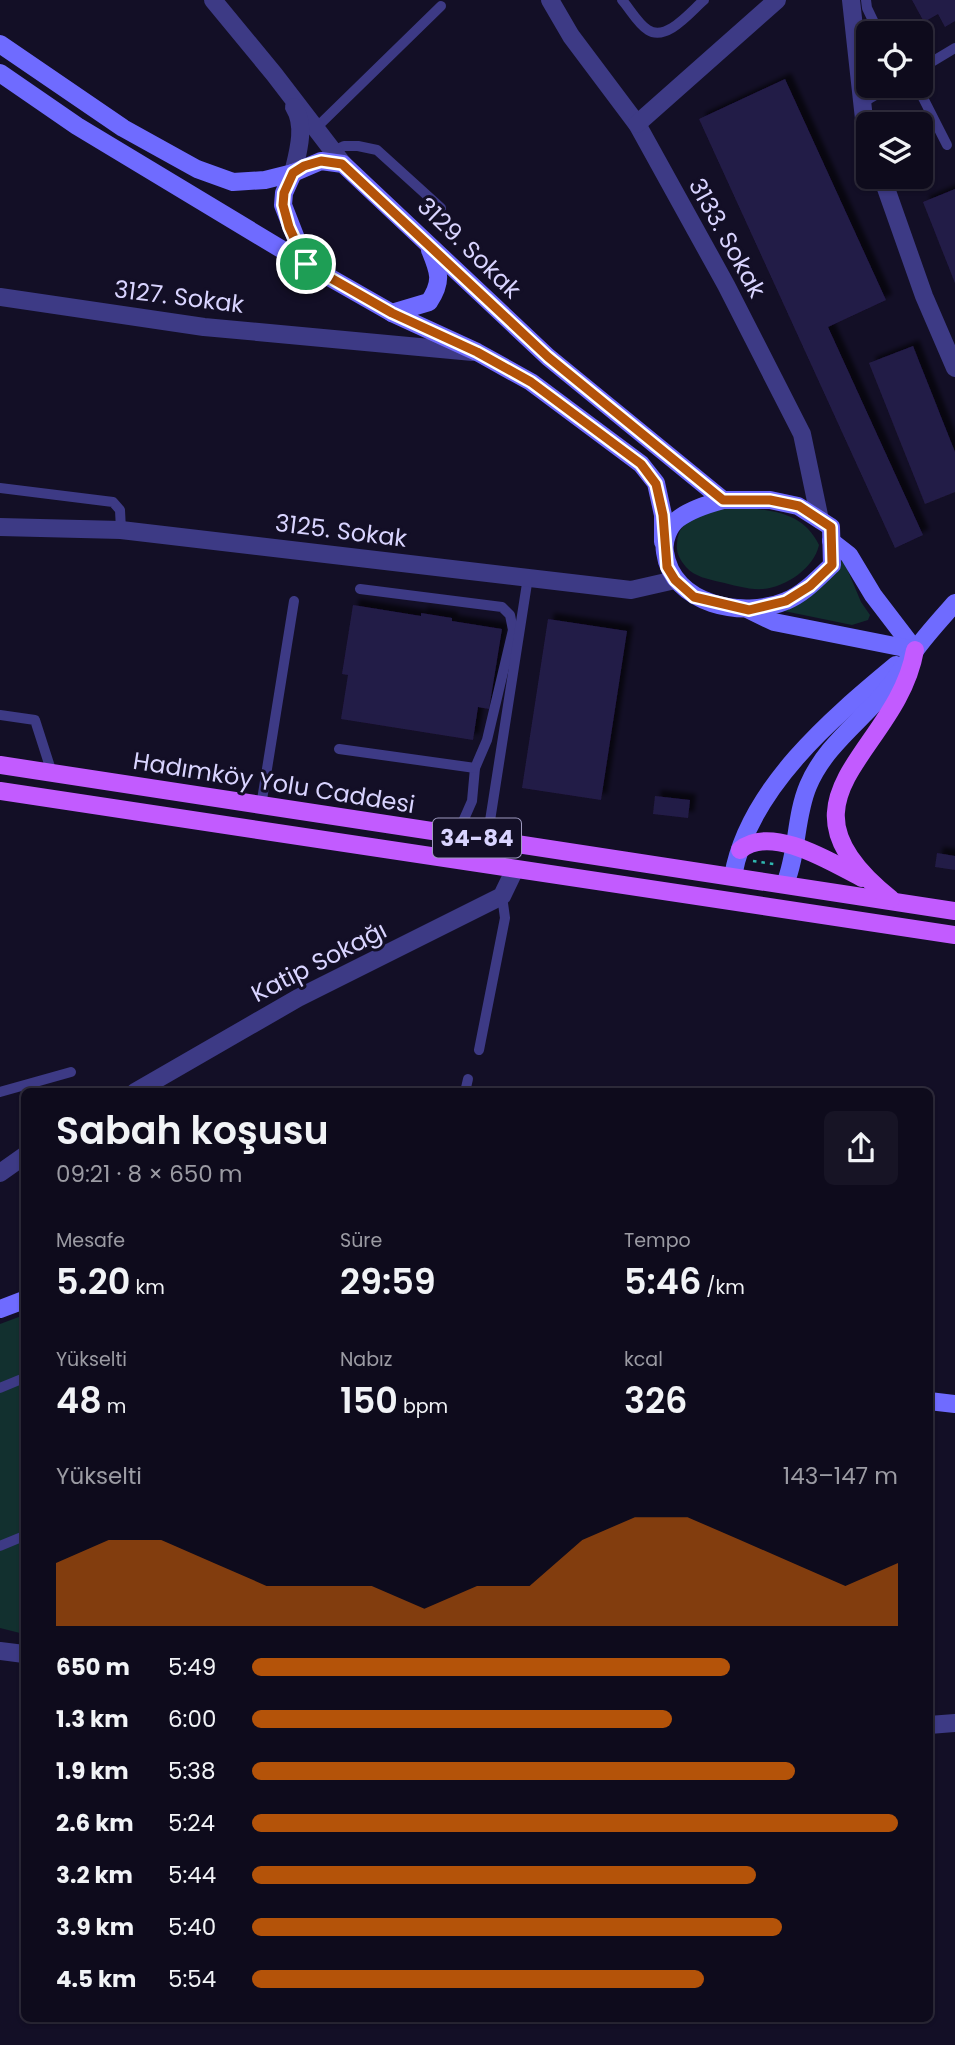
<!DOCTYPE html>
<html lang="tr">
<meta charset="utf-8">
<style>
body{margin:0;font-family:Poppins,sans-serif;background:#171425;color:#f1f3f6;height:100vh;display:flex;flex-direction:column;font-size:26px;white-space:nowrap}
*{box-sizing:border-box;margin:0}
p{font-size:23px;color:#9b9ba3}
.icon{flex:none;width:38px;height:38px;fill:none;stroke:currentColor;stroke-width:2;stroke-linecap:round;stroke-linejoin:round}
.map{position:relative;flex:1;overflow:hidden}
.panel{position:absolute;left:21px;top:1088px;width:912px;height:934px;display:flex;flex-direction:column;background:#0e0b1c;border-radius:10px;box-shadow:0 2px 5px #0004,0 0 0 2px #2e2b3b}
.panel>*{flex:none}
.fabs{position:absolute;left:856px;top:21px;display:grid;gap:14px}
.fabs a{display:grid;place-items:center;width:77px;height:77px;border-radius:10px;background:#0e0b1c;box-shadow:0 2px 5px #0004,0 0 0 2px #2e2b3b;font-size:35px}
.pin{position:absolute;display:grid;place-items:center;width:60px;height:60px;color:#fff;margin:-30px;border:4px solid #fff;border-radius:50%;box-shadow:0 2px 7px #0007}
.round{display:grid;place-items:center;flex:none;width:74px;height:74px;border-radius:10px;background:#171425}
.overview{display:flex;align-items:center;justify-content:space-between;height:119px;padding:0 35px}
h1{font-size:38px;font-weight:600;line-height:52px}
.stats{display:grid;grid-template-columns:repeat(3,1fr);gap:10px;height:119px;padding:7px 35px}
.stats div{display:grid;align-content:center}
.stats b{font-size:35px;font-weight:600}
.stats small{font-size:19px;font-weight:400}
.stats p{font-size:19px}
.chart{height:196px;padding:14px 35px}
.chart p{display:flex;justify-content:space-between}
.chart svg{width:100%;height:126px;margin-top:7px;fill:#b45309;opacity:.7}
ul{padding:0 35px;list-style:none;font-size:23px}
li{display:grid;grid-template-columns:112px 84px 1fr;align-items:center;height:52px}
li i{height:18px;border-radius:9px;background:#b45309}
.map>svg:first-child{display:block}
.green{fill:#12302f}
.building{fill:#241b47;filter:url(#shadow)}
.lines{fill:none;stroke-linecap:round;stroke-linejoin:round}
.path{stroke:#2fb8b0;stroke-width:2.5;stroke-dasharray:3.5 5;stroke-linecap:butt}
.lane{stroke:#3d3a85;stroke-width:10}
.street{stroke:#3d3a85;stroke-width:18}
.secondary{stroke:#6f6bff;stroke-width:18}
.primary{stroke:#c25bff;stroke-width:18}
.route-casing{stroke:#fff;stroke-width:14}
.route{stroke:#b45309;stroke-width:9}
.labels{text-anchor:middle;stroke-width:6;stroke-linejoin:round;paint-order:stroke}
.shield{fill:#130f26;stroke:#9e99be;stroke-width:2}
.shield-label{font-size:23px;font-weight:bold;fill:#d9d4ff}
.street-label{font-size:24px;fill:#d9d4ff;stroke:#130f26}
</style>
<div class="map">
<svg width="955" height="2045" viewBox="0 0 955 2045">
<defs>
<filter id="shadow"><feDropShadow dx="6" dy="-6" stdDeviation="2" flood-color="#0009"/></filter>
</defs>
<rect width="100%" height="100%" fill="#130f26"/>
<g class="green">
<path d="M741 507C773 511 803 512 819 545 814 568 786 587 763 589 749 590 733 585 720 582 708 579 695 577 686 567 679 559 676 552 677 543 679 512 717 508 741 507Z"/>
<path d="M843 559 861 602 870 615 868 620 852 625 779 610 834 571Z"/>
<path d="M24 1315V1634L0 1628V1324Z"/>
</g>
<g class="building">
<path d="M912 0H955V21L945 27 938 14 924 22Z"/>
<path d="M785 79 886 300 828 327 923 535 895 548 699 119Z"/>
<path d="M955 189V283L923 202Z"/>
<path d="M913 346 955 452V492L925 504 869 363Z"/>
<path d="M353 605 421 616V613L452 618V621L502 629 489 709 478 707 473 740 341 719 348 675 342 674Z"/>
<path d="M548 619 627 631 601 800 522 788Z"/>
<path d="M655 796 690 800 688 818 653 814Z"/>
<path d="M937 853 955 856V870L935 867Z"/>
</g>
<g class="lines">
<path class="path" d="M753 861 774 864"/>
<g class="lane">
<path d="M622 0C630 9 638 24 648 30 667 42 691 11 704 0"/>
<path d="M866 0 867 8 879 33"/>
<path d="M920 69 955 48"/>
<path d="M917 86 947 145"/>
<path d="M862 103 891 86"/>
<path d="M316 128 441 6"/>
<path d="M333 151 344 146H358L377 150 441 208"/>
<path d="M0 488 113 502 120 510 121 530"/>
<path d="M360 589 502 607 510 615 513 630 487 740 475 768 472 801 457 835"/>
<path d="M0 715 35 720 52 773"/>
<path d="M339 749 475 768"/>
<path d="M261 806 294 601"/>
<path d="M487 840 528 577"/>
<path d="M479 1050 505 918 502 896"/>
<path d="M0 1092 71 1072"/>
<path d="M465 1092 468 1079"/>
<path d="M0 1388 24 1378"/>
<path d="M0 1546 24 1536"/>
</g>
<g class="street">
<path d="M213 0 274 74 343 164"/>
<path d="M550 0 571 36 637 124 726 285 802 434 820 520"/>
<path d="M851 0 865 128 868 137"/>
<path d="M637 124 777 0"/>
<path d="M293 173C298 152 306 126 294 107"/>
<path d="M882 177 924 296 955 368"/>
<path d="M0 297 204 327 473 352"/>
<path d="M0 527 121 530 631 590 675 580"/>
<path d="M135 1092 298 998 502 896 515 869"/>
<path d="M0 1173 24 1156"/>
<path d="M0 1651 24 1654"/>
<path d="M929 1725 955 1723"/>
</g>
<g class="secondary">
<path d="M0 44 123 128 197 169 233 182 265 180 293 173 321 161 343 164 548 357 723 500"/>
<path d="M0 73 77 126 306 264 392 313 477 352 531 382 641 464 656 483 663 515V542"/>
<path d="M293 173 284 193 283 205 306 264"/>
<path d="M392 313 429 302C443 281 439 272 430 250"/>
<path d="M723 500H770L798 506 831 527 832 565C818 578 804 594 786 601 743 619 672 605 665 552 663 541 669 526 678 519 691 509 708 504 723 500Z"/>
<path d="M831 541 849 555 873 595 915 650"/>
<path d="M749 610 774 622 915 650"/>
<path d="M733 876C748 789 832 718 896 665"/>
<path d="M785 884C798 852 795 817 808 786 825 745 863 720 889 687 898 676 905 663 914 652 926 635 941 619 955 603"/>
<path d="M0 1309 24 1300"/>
<path d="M929 1401 955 1404"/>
</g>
<g class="primary">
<path d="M0 765 955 911"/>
<path d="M0 791 955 935"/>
<path d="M740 850C771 824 831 862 862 878"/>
<path d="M891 899C762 797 897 754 915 650"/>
</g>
</g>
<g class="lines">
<defs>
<path id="route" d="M321 161 342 164 548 357 723 500H770L799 506 831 527 832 565 810 586 786 601 749 610 694 597 675 580 667 567 663 515 656 484 641 464 531 382 477 352 392 313 306 264 289 227 283 205 284 193 293 173 304 166Z"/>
</defs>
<use href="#route" class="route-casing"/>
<use href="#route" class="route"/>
</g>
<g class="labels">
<rect class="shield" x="433" y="818.5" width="88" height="39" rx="5"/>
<g class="shield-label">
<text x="477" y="846">34-84</text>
</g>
<g class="street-label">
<text transform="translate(727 238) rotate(61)" y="8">3133. Sokak</text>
<text transform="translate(469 248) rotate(44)" y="8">3129. Sokak</text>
<text transform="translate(179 297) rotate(7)" y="8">3127. Sokak</text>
<text transform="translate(341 531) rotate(7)" y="8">3125. Sokak</text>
<text transform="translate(274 783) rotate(9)" y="8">Hadımköy Yolu Caddesi</text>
<text transform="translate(319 962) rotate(-27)" y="8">Katip Sokağı</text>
</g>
</g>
</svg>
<div class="fabs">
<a><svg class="icon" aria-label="locate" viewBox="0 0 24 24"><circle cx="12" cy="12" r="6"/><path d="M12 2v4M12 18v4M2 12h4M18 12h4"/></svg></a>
<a><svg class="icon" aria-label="layers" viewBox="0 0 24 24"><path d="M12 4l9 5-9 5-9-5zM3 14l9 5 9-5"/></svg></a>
</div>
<div class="pin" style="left:306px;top:264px;background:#1e9e55"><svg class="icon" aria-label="arrive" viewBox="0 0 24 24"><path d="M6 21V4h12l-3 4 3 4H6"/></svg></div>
<section class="panel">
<div class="overview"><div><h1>Sabah koşusu</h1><p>09:21 · 8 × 650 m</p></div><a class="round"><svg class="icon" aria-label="share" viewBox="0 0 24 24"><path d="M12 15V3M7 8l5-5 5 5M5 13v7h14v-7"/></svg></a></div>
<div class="stats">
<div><p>Mesafe</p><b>5.20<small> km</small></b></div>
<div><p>Süre</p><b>29:59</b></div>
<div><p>Tempo</p><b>5:46<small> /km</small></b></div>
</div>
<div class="stats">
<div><p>Yükselti</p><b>48<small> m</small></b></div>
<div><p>Nabız</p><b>150<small> bpm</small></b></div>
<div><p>kcal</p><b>326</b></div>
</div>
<div class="chart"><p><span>Yükselti</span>143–147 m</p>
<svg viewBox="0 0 160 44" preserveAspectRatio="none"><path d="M0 44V22L10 14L20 14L30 22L40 30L50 30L60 30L70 38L80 30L90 30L100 14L110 6L120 6L130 14L140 22L150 30L160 22V44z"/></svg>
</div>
<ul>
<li><b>650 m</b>5:49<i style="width:74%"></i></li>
<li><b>1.3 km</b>6:00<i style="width:65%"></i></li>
<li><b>1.9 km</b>5:38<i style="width:84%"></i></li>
<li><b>2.6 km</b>5:24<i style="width:100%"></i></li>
<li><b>3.2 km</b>5:44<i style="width:78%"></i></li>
<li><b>3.9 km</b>5:40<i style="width:82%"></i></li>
<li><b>4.5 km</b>5:54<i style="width:70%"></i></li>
</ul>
</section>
</div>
